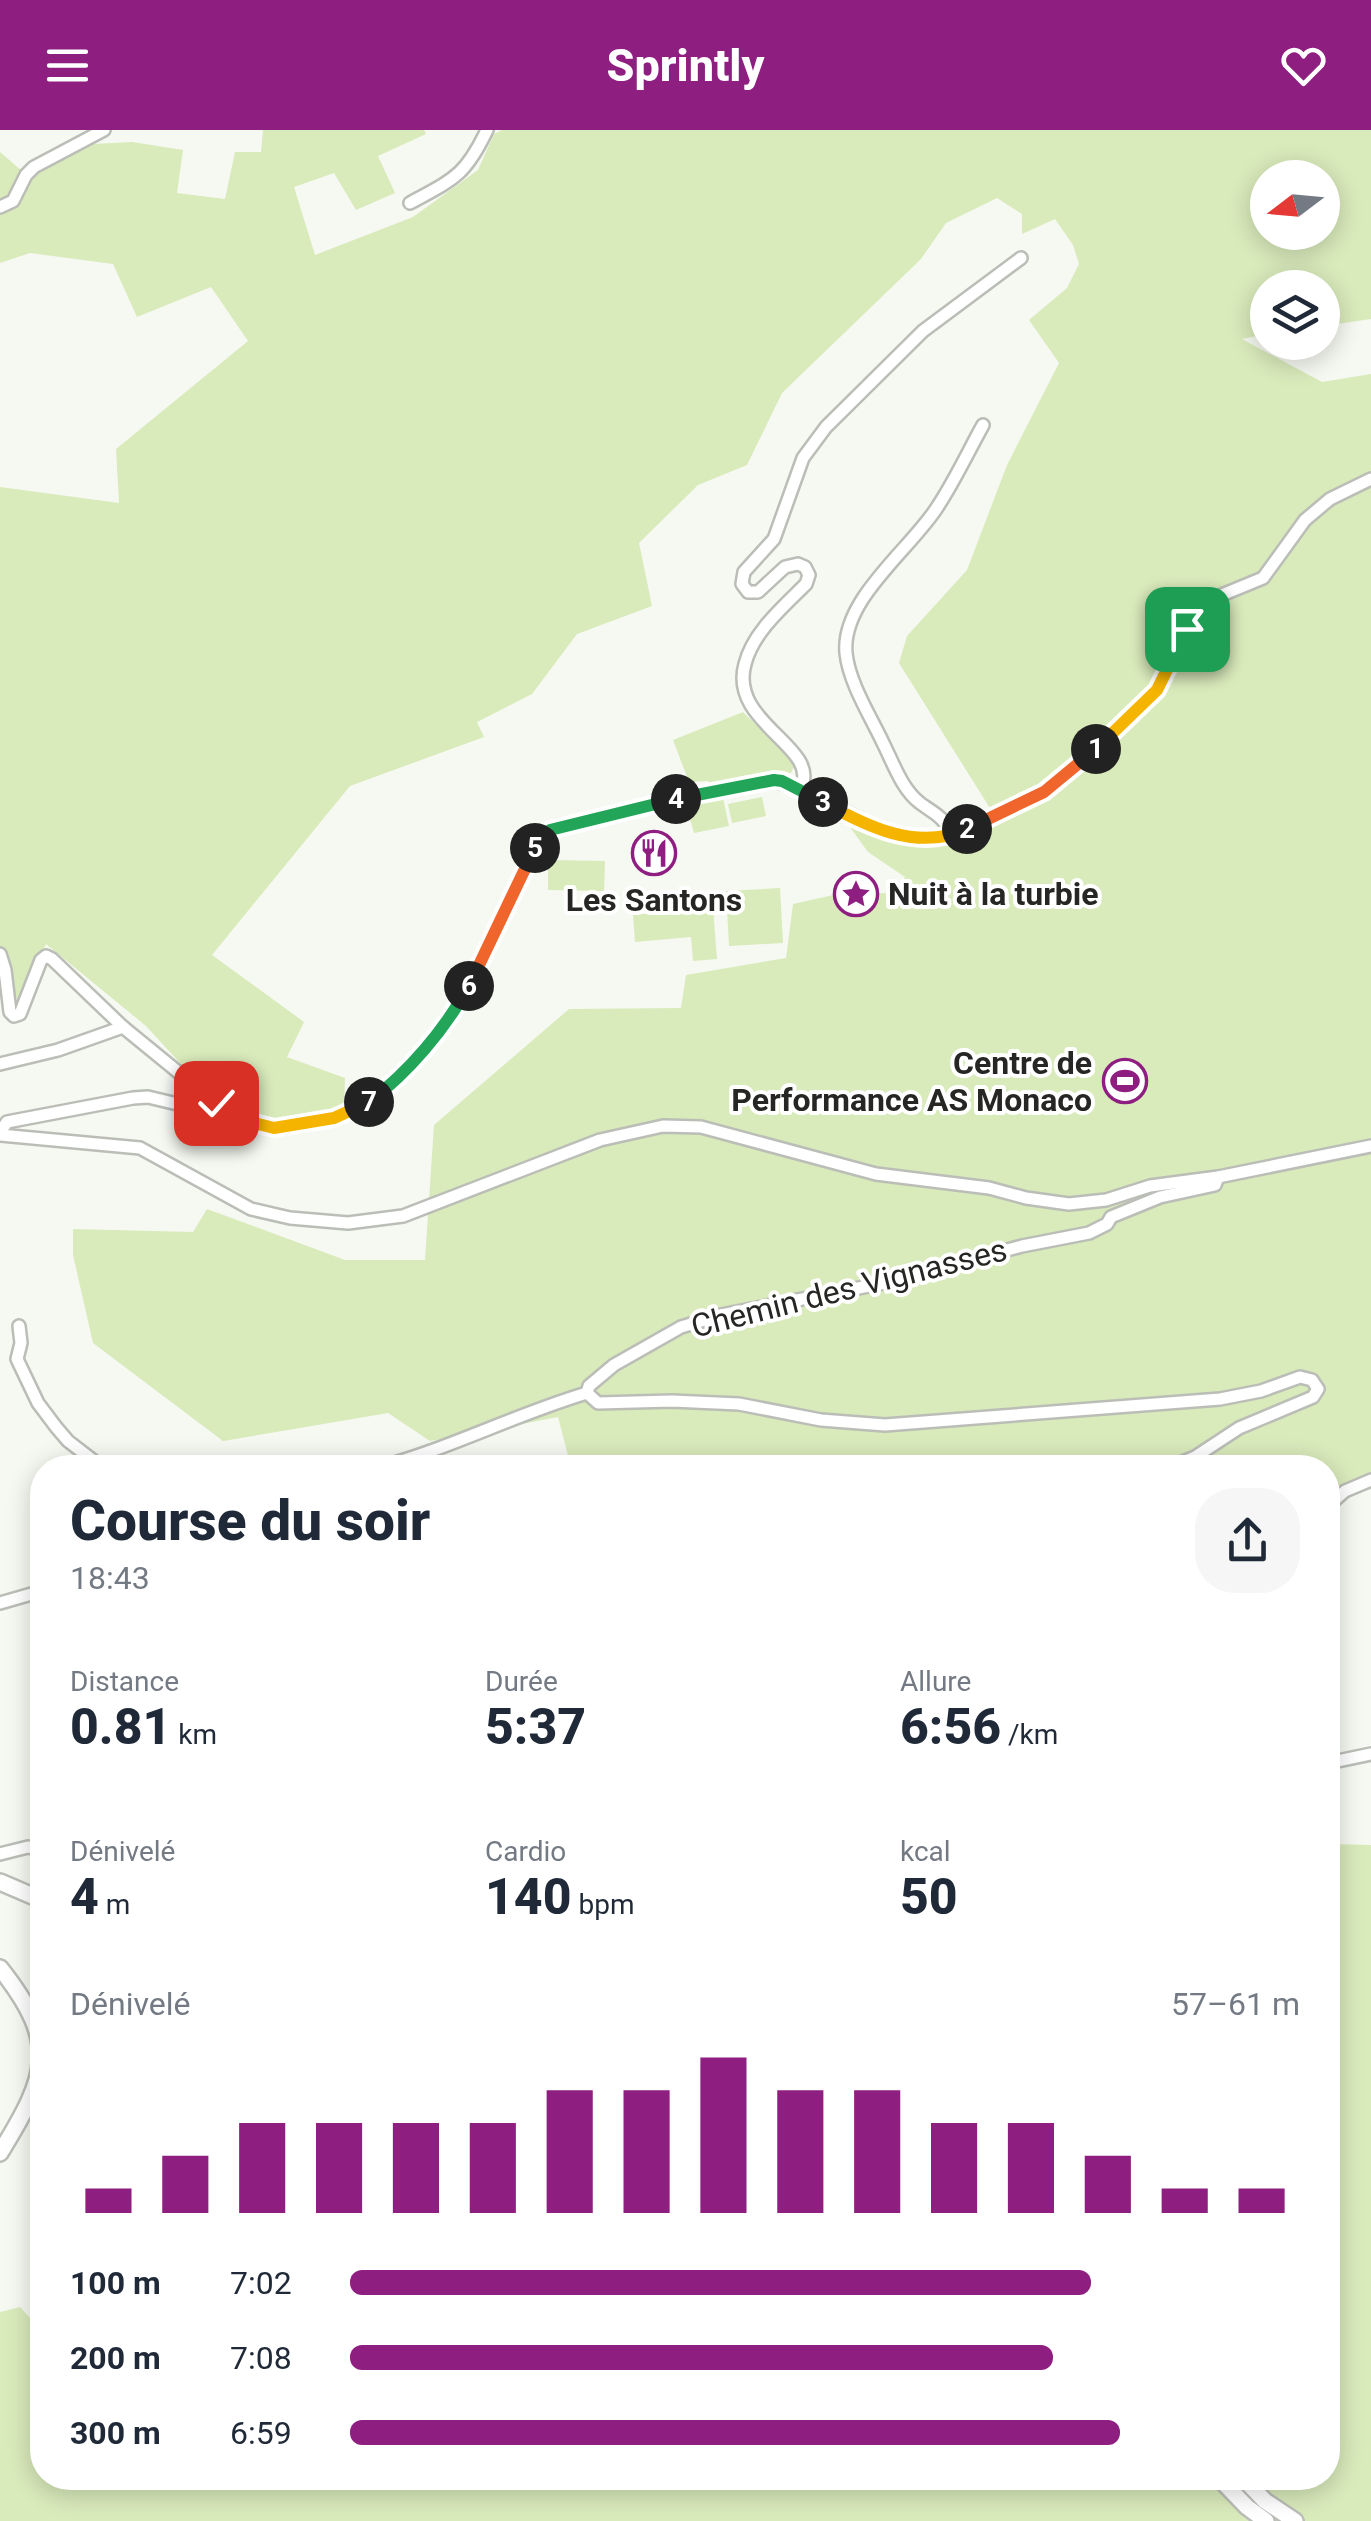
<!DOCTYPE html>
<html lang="fr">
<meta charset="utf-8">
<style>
body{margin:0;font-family:Roboto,sans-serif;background:#f6f6f7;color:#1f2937;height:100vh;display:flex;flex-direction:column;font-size:38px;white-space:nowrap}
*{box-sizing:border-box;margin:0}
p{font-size:32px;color:#747a83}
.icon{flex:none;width:55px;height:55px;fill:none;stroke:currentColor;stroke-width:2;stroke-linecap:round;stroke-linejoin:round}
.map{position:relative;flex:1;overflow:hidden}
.details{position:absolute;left:30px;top:1325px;width:1310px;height:1035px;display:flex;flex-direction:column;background:#fff;border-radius:40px;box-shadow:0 5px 25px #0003}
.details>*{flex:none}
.needle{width:65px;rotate:254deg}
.tools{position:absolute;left:1250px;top:30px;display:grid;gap:20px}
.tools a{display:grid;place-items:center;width:90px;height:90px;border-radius:50%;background:#fff;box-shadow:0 5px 25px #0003;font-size:50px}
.pin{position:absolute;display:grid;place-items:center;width:85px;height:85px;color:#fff;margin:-42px;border-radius:20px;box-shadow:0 5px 15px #0006}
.km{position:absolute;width:50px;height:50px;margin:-25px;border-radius:50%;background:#222;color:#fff;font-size:28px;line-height:50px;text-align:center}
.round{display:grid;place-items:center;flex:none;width:105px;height:105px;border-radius:40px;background:#f6f6f7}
.headline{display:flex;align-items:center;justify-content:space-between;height:170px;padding:0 40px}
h1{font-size:55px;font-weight:800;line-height:75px}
.figures{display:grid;grid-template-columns:repeat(3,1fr);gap:15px;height:170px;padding:10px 40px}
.figures div{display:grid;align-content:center}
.figures b{font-size:50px;font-weight:800}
.figures small{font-size:28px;font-weight:400}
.figures p{font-size:28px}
.chart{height:280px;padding:20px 40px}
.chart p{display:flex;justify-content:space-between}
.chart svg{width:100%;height:180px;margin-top:10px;stroke:#8e1e80;stroke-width:6}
ul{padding:0 40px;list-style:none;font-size:32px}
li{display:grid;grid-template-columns:160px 120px 1fr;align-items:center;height:75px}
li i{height:25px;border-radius:12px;background:#8e1e80}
header{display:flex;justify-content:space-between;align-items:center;height:130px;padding:0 40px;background:#8e1e80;color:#fff;font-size:45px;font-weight:800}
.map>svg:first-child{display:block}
.green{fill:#d9eabb;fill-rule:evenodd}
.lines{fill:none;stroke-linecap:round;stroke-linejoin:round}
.minor-casing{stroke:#bbbeb7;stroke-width:16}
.major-casing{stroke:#bbbeb7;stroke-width:20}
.minor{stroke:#fff;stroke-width:11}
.major{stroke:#fff;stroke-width:15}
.split-1-casing{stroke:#fff;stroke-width:20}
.split-2-casing{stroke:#fff;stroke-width:20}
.split-3-casing{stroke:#fff;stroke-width:20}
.split-4-casing{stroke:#fff;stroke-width:20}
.split-5-casing{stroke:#fff;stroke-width:20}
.split-6-casing{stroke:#fff;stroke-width:20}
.split-7-casing{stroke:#fff;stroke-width:20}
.split-8-casing{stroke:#fff;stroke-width:20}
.split-1{stroke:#f5b400;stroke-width:12}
.split-2{stroke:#f0652b;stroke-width:12}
.split-3{stroke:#f5b400;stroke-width:12}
.split-4{stroke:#22a559;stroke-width:12}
.split-5{stroke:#22a559;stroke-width:12}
.split-6{stroke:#f0652b;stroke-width:12}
.split-7{stroke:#22a559;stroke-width:12}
.split-8{stroke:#f5b400;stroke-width:12}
.labels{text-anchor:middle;stroke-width:8;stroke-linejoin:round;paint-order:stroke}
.poi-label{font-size:32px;font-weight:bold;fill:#262724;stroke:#fff;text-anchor:start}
.street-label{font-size:32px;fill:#262724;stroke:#fff}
</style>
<header><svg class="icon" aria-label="menu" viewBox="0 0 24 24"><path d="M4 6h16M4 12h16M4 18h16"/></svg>Sprintly<svg class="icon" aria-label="heart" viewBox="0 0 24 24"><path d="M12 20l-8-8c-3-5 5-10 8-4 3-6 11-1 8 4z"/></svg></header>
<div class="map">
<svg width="1371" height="2391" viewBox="0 0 1371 2391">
<rect width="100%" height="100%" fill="#f6f9f1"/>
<g class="green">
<path d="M263 0H424L426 4 378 26 395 63 356 80 334 43 294 57 315 125 413 87 478 40 494 4 502 0H1371V189L1323 196 1322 158H1268L1267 204 1242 209 1322 252 1371 244V1345L1328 1360V1338L571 1337 558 1287 430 1311 388 1283 223 1311 93 1213 73 1125V1099L193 1102 207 1079 345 1130H425L434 995 569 879 681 878 686 845 786 828 793 774 838 764 896 763 905 747 868 722 847 693 900 710 951 715 998 691 899 533 907 506 967 440 1007 335 1059 233 1029 190 1067 158 1079 134 1073 115 1055 89 1022 104V84L997 68 946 93 921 129 782 263 747 335 698 355 639 413 652 476 577 504 532 564 477 592 484 607 350 656 212 825 304 892 287 927 345 948 344 979 284 991 226 983 146 896 46 814 18 872 0 821V357L119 373 116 319 248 211 211 157 137 187 113 134 30 123 0 133V22L29 47 93 14 132 12 183 20 177 63 225 69 235 22H261ZM1268 48H1322V102H1268Z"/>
<path d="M743 582C757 597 786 619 794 636L791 643 778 642 712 656 708 651 689 652 673 610Z"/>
<path d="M762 667 766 686 732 693 728 674Z"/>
<path d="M723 668 729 696 694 703 686 675Z"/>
<path d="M548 730 605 731 604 761 548 760Z"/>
<path d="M780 758 783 813 729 816 726 761Z"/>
<path d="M713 778 717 829 693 831 691 807 635 812 633 785Z"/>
<path d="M1328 1714 1371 1715V2391H0V2182L20 2177 42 2201V2348H1328Z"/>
</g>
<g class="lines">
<defs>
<g id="minor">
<path d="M410 73C454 49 465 46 487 0"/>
<path d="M0 77 13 71 26 45 34 37 104 0"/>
<path d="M800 659C824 618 728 594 745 534 753 502 784 476 806 454L809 445 805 437 798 434 785 437 758 462H748L742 454 744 442 774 409 803 328 826 297 923 201 1021 128"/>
<path d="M950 705C947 688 933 683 920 673 902 659 894 635 884 615 871 587 849 553 846 523 841 469 912 418 938 376 955 350 968 322 983 295"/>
<path d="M0 824 5 840 10 882 14 886 20 884 41 830 46 826 52 829 123 897 216 973 219 984"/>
<path d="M0 934 58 920 123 897"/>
<path d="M0 1002 7 992 133 968 148 967 274 997 334 987 364 976 386 959 423 921 466 861 534 718 550 700 618 682 774 651 800 659 882 700 912 708 934 709 957 704 1044 662 1075 638 1157 560 1198 479 1212 469 1263 448 1305 390 1330 369 1371 349"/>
<path d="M0 1005 140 1018 251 1079 290 1088 348 1093 403 1086 600 1010 663 996 701 997 876 1044 989 1058 1026 1068 1069 1074 1106 1070 1150 1056 1218 1047 1371 1016"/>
<path d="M19 1196 21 1213 17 1229 38 1273 56 1297 68 1311 103 1338"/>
<path d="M587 1263 598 1273 672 1271 739 1274 821 1290 885 1295 1220 1269 1261 1261 1300 1247 1312 1250 1318 1259 1313 1267 1239 1298 1195 1327 1168 1338"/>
<path d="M377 1338C449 1319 516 1284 587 1263L589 1256 614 1235 681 1197 721 1185 884 1153 1022 1116 1089 1103 1107 1094 1111 1087 1160 1067 1215 1055 1218 1047"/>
<path d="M1328 1376 1345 1361 1371 1350"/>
<path d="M0 1473 42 1461"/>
<path d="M1328 1633 1371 1624"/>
<path d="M0 1724 28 1717 42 1720"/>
</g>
<g id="major">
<path d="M0 1752 42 1770"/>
<path d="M0 1838C60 1914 48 1945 0 2023"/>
<path d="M1219 2348 1247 2377 1266 2391"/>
<path d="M1243 2348 1265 2371 1295 2391"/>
</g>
</defs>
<use href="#minor" class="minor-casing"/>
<use href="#major" class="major-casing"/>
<use href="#minor" class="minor"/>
<use href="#major" class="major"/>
</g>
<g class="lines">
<defs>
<path id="split-1" d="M1096 619 1157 560 1187 499"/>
<path id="split-2" d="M967 699 1044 662 1096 619"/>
<path id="split-3" d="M823 672C866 696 917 722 967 699"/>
<path id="split-4" d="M676 669 774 650 782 651 823 672"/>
<path id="split-5" d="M535 718 550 700 676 669"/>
<path id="split-6" d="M469 856 535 718"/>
<path id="split-7" d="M369 972C409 942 445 899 469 856"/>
<path id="split-8" d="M216 973 219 984 274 998 334 988 369 972"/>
</defs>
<use href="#split-1" class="split-1-casing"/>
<use href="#split-2" class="split-2-casing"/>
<use href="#split-3" class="split-3-casing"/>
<use href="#split-4" class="split-4-casing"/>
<use href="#split-5" class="split-5-casing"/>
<use href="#split-6" class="split-6-casing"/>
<use href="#split-7" class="split-7-casing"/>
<use href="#split-8" class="split-8-casing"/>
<use href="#split-1" class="split-1"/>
<use href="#split-2" class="split-2"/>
<use href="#split-3" class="split-3"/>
<use href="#split-4" class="split-4"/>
<use href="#split-5" class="split-5"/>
<use href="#split-6" class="split-6"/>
<use href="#split-7" class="split-7"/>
<use href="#split-8" class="split-8"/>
</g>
<defs>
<symbol id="restaurant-ring" viewBox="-11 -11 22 22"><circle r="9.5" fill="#fff" stroke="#8e1e80" stroke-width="1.5"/><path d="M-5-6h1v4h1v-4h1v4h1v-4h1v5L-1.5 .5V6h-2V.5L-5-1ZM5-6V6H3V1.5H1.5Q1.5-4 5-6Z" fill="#8e1e80"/></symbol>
<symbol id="sight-ring" viewBox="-11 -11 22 22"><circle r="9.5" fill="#fff" stroke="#8e1e80" stroke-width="1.5"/><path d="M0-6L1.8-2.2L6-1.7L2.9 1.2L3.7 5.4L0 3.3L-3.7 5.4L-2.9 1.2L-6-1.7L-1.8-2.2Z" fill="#8e1e80"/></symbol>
<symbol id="stadium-ring" viewBox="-11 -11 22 22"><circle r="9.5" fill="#fff" stroke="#8e1e80" stroke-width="1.5"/><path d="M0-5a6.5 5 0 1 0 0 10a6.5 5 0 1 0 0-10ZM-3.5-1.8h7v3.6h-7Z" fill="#8e1e80"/></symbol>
</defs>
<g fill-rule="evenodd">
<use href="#restaurant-ring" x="629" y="698" width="50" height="50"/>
<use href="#sight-ring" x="831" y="739" width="50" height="50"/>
<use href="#stadium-ring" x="1100" y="926" width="50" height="50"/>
</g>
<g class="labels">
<g class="poi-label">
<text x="888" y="775">Nuit à la turbie</text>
<text x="654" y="781" text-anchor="middle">Les Santons</text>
<text x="1092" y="944" text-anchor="end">Centre de<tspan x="1092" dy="37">Performance AS Monaco</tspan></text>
</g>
<g class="street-label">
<text transform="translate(849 1158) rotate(-14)" y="11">Chemin des Vignasses</text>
</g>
</g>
</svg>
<div class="tools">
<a><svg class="needle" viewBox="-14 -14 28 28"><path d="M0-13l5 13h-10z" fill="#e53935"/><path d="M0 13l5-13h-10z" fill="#747a83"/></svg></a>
<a><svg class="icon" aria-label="layers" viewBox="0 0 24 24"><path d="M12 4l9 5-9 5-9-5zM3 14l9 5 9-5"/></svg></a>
</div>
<div class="pin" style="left:1187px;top:499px;background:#1e9e55"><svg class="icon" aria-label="arrive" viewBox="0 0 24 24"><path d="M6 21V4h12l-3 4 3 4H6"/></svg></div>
<div class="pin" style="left:216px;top:973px;background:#d93025"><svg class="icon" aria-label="check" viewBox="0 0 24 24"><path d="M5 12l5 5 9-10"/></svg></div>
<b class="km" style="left:1096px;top:619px">1</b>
<b class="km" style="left:967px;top:699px">2</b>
<b class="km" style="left:823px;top:672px">3</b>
<b class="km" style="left:676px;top:669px">4</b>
<b class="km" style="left:535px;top:718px">5</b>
<b class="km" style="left:469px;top:856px">6</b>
<b class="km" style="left:369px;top:972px">7</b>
<section class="details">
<div class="headline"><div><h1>Course du soir</h1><p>18:43</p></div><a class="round"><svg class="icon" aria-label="share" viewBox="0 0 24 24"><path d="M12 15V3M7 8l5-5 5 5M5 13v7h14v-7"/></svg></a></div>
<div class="figures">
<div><p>Distance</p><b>0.81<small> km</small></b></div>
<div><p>Durée</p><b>5:37</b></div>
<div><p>Allure</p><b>6:56<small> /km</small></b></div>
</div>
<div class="figures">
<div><p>Dénivelé</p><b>4<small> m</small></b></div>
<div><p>Cardio</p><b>140<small> bpm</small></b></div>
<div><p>kcal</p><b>50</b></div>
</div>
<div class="chart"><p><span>Dénivelé</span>57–61 m</p>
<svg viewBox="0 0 160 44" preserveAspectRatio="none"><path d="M5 44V38M15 44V30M25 44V22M35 44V22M45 44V22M55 44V22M65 44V14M75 44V14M85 44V6M95 44V14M105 44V14M115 44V22M125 44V22M135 44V30M145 44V38M155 44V38"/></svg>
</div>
<ul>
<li><b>100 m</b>7:02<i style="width:78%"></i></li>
<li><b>200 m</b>7:08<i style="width:74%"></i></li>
<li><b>300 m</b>6:59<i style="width:81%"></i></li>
</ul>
</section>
</div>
